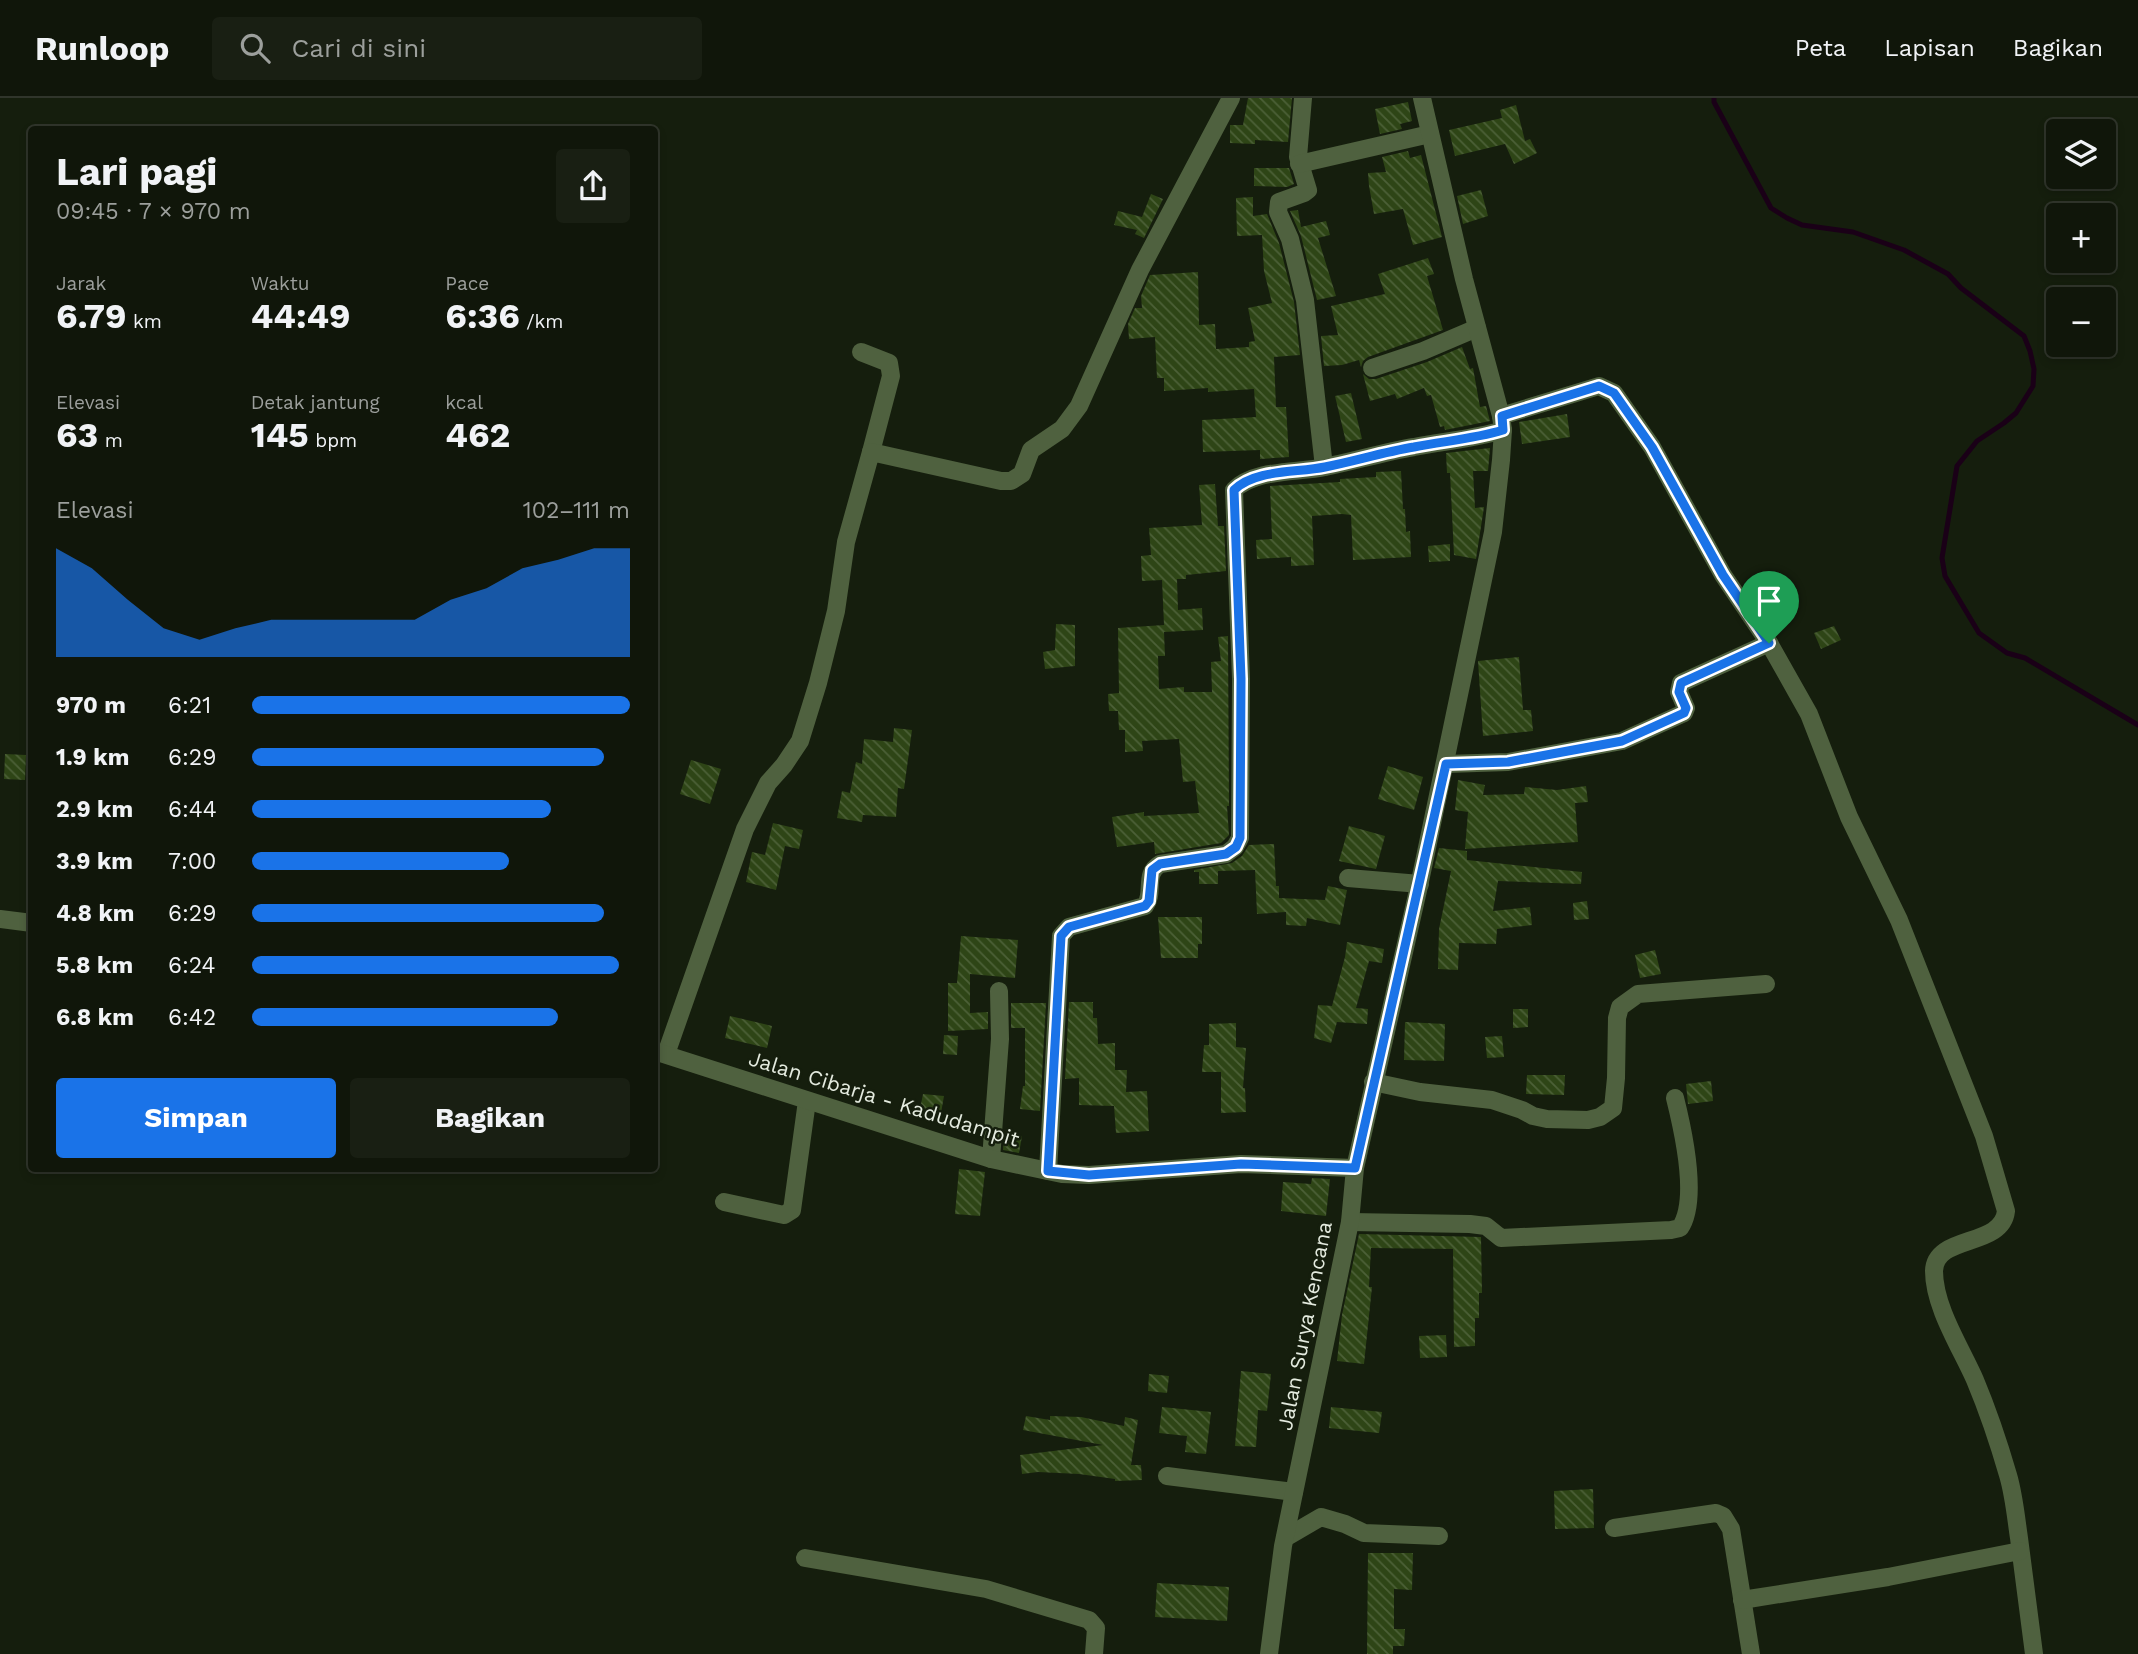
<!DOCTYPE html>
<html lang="id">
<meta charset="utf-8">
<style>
body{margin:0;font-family:"Work Sans",sans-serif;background:#191f13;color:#f1f3f6;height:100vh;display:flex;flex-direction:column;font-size:26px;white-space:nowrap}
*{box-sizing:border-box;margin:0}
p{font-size:23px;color:#9c9f9c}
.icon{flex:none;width:38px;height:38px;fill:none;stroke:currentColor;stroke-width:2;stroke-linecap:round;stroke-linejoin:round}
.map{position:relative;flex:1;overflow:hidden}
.sheet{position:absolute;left:28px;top:28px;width:630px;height:1046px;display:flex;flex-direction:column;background:#10160a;border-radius:7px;box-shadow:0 4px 10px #0003,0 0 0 2px #30352b}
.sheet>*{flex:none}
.buttons{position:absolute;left:2046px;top:21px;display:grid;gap:14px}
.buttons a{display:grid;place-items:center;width:70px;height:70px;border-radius:7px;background:#10160a;box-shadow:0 4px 10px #0003,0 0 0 2px #30352b;font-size:35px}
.pin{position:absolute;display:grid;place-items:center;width:60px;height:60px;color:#fff;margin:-72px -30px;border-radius:50% 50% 50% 0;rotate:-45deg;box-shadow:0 0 7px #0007}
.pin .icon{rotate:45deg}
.round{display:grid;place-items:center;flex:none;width:74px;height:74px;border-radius:7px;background:#191f13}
.overview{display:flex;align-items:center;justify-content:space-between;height:119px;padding:0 28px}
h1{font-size:38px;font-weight:700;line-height:52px}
.metrics{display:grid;grid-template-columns:repeat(3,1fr);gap:10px;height:119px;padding:7px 28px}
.metrics div{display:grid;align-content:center}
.metrics b{font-size:35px;font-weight:700}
.metrics small{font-size:19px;font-weight:400}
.metrics p{font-size:19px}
.chart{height:196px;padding:14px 28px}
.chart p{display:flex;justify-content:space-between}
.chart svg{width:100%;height:126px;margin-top:7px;fill:#1a73e8;opacity:.7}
.cta{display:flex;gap:14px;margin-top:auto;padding:14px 28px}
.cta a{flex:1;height:80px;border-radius:7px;background:#1a73e8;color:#fff;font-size:28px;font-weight:700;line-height:80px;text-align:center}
.cta a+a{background:#191f13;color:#f1f3f6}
ul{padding:0 28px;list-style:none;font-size:23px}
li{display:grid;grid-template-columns:112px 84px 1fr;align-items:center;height:52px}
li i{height:18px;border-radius:9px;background:#1a73e8}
header{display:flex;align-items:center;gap:42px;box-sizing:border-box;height:98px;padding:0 35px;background:#10160a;border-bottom:2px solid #30352b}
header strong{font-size:33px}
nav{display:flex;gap:38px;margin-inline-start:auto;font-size:24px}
.search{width:490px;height:63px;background:#191f13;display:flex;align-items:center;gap:18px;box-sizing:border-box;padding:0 24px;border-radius:7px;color:#9c9f9c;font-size:26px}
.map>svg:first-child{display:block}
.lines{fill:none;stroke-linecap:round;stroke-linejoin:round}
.stream{stroke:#1a0017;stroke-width:5}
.building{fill:url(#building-back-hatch)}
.minor{stroke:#4f613f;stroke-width:18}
.tertiary{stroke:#4f613f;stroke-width:18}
.route-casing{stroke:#fff;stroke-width:14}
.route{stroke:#1a73e8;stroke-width:9}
.labels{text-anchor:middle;stroke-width:5;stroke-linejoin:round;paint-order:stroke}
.street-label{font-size:21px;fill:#e4ebdf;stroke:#151e0d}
</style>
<header>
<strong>Runloop</strong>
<div class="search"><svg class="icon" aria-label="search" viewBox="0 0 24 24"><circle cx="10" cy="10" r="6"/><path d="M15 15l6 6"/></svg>Cari di sini</div>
<nav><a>Peta</a><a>Lapisan</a><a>Bagikan</a></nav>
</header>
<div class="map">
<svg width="2138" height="1556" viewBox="0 0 2138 1556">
<defs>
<pattern id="building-back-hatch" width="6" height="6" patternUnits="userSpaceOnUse" patternTransform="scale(1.75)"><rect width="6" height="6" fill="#2e4516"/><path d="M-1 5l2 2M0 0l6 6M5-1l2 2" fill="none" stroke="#4c6037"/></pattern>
</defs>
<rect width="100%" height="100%" fill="#151e0d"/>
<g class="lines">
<path class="stream" d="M1714 0V4L1771 110 1787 120 1802 127 1853 134 1904 152 1948 176 1961 190 2024 238 2030 253 2034 271 2033 288 2016 315 2004 325 1977 343 1957 368 1942 460 1945 478 1979 535 2007 555 2025 560 2138 627"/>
</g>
<g class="building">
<path d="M1248 0H1292L1288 44 1255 42V46L1230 45V27H1243Z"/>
<path d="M1408 4 1412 23 1400 26 1402 31 1380 36 1375 11Z"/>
<path d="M1516 7 1525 43 1530 41 1537 55 1514 66 1505 46 1455 58 1449 32 1502 20 1500 12Z"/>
<path d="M1408 53 1410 60 1421 57 1442 139 1413 147 1403 111 1374 116 1369 88 1368 75 1386 74 1382 59Z"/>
<path d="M1254 70H1289L1294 86 1287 89 1254 88Z"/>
<path d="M1481 92 1488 118 1463 126 1457 98Z"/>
<path d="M1151 96 1163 101 1144 140 1135 136 1137 132 1114 127 1118 113 1142 119Z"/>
<path d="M1253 99V118L1267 116 1279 145 1294 204 1300 257 1274 259 1276 309H1286L1289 359 1260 361V352L1203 354 1202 322 1256 319 1254 291 1208 294V290L1164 293V280H1157L1155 239 1129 241 1128 226 1135 210H1142L1141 198 1150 177 1198 174 1199 227 1215 226 1216 251 1249 249V244L1255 243 1248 210 1272 205 1264 173 1262 137 1237 138 1236 100Z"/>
<path d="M1298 112 1301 129 1326 123 1330 137 1318 140 1336 198 1317 202 1301 138 1290 113Z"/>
<path d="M1428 160 1434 176 1427 178 1443 232 1368 259 1363 263 1361 269 1359 262 1342 267 1324 268 1321 238 1338 237 1331 208 1385 196 1378 176Z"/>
<path d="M1462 249 1470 271 1473 270 1480 309 1486 308 1490 323 1445 332 1444 328 1440 329 1431 297 1427 298 1424 290 1397 301 1395 296 1370 303 1363 276 1369 281H1376L1427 264Z"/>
<path d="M1351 295 1362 341 1346 344 1335 298Z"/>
<path d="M1567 316 1570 339 1522 346 1519 324Z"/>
<path d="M1490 350 1488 373H1473L1475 410 1484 409 1476 461 1454 457 1450 375H1447L1446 355Z"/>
<path d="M1401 373 1403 411H1405L1406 434 1410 433 1411 459 1353 462 1351 417 1342 416 1312 418 1314 467 1291 468V459L1257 461 1256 442 1272 441 1270 388 1340 384V381L1376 379V374Z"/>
<path d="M1215 386 1218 428H1224L1226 473 1186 477V481H1177L1178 512 1202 510 1203 532 1164 534 1165 558H1158L1159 591 1184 589V594H1212L1211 564 1221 563 1218 539 1228 538 1229 708H1227L1229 737 1221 745 1155 756 1154 744 1117 749 1112 719 1144 714V718L1199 715 1195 683 1183 684 1179 641 1142 643 1143 653 1125 654V632H1119L1118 613H1109L1108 596 1119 595 1118 530 1164 527 1162 482 1142 483 1141 458 1151 457 1149 430 1202 427 1199 387Z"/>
<path d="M1450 446V463L1429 464 1428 448Z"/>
<path d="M1056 526 1075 527V568L1045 571 1043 554 1055 552Z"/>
<path d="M1834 528 1841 542 1821 551 1814 535Z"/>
<path d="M1519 559 1523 612H1531L1533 633 1483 638 1478 563Z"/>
<path d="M894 630 912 632 904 691 898 690 896 719 863 717 862 724 837 720 842 693 850 695 856 664 862 666 864 641 893 644Z"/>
<path d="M5 656 26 657 25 682 4 681Z"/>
<path d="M691 662 721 671 710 706 680 696Z"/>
<path d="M1388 668 1423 679 1414 712 1378 701Z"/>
<path d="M1458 682 1485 687 1483 697 1524 696 1525 689 1557 692 1586 688 1588 704 1575 705 1578 744 1465 751 1468 714 1455 712Z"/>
<path d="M773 725 803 732 799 751 785 748 776 792 746 784 752 754 765 757Z"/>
<path d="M1349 728 1385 738 1376 771 1339 763Z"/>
<path d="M1274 746 1276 788H1279V800L1325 802 1328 788 1347 792 1340 827 1307 820 1306 828 1286 827V814L1257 816 1255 772 1218 773V786H1199V774H1194V772L1232 765 1242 758 1249 747Z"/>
<path d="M1439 750 1467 753V762L1582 774 1581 786 1498 783 1493 813 1530 809 1532 827 1497 831 1496 846 1459 845 1458 872 1438 871 1439 831 1451 773 1434 770Z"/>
<path d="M1587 803 1589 821 1574 822 1573 805Z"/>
<path d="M1158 819H1202V846H1198V860H1161Z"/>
<path d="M961 838 1018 842 1015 880 970 876V915L988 914V931L948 933V885H957Z"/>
<path d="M1347 844 1384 851 1382 865 1369 863 1356 910 1368 911 1367 926 1337 924 1331 945 1314 940 1318 907 1332 908 1345 859Z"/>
<path d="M1655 852 1661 876 1640 880 1635 857Z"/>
<path d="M1069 904H1093V920H1097L1098 946 1115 945V972H1127L1126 994 1147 993 1149 1033 1116 1035 1114 1008 1079 1007V980L1065 981Z"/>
<path d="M1011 905H1046L1040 1013 1020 1011 1023 988H1025V930H1011Z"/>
<path d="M1513 911H1528V929L1513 930Z"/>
<path d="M730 918 772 928 767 950 725 940Z"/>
<path d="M1405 924 1445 926 1444 963 1404 962Z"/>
<path d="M1236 925V949L1246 950 1243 990H1245L1246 1014 1221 1015V974H1202L1204 947H1209V926Z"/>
<path d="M944 937 958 938 957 957 943 956Z"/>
<path d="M1502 938 1504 959 1487 960 1485 939Z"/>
<path d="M1527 977H1565L1564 997 1526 996Z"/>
<path d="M1711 983 1713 1003 1688 1006 1686 986Z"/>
<path d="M923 996 944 998 941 1015 926 1014V1012L920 1011Z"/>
<path d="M1004 1035 1022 1038 1019 1055 1003 1052Z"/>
<path d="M959 1071 985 1074 980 1118 955 1116Z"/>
<path d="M1312 1080 1330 1081 1326 1118 1281 1113 1283 1084 1311 1086Z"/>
<path d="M1359 1136 1481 1139 1482 1195H1479V1220H1475V1248L1454 1249 1453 1151 1371 1150 1369 1189H1372L1364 1266 1337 1263 1342 1217Z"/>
<path d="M1446 1237 1447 1259 1420 1260 1419 1238Z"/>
<path d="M1241 1273 1271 1276 1267 1313 1258 1312 1256 1349 1235 1348Z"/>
<path d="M1149 1276 1169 1278 1167 1295 1148 1293Z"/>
<path d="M1162 1309 1211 1314 1206 1356 1185 1354 1187 1338 1159 1335Z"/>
<path d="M1331 1309 1382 1314 1379 1335 1329 1330Z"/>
<path d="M1026 1318 1050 1322V1318L1081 1319 1124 1328 1125 1319 1138 1322 1131 1367H1141L1142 1382 1115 1383V1381L1079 1376 1038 1374 1022 1376 1020 1357 1103 1347 1023 1332Z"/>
<path d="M1593 1391 1594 1430 1555 1431 1554 1393Z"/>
<path d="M1368 1455H1413L1412 1492 1394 1491V1531H1405L1404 1548H1393V1556H1367Z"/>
<path d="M1157 1485 1229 1489 1227 1523 1155 1519Z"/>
</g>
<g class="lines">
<g class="minor">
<path d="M1303 0 1298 59 1308 92 1304 95 1279 104 1278 114 1290 141 1305 202 1324 369"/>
<path d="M1299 66 1430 36"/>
<path d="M861 254 889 265 891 278 871 354"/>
<path d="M1372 270 1423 253 1477 230"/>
<path d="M1501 318 1599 288 1614 295 1652 349 1723 477 1769 545 1809 616 1849 719 1899 822 1984 1038 2006 1113C2002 1150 1935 1136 1934 1173 1934 1209 1961 1250 1975 1282 1988 1313 1999 1346 2008 1377 2014 1397 2016 1420 2019 1440 2024 1479 2029 1517 2034 1556"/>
<path d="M1446 666 1508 664 1622 643 1684 615 1686 610 1679 594 1681 585 1769 545"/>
<path d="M1348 780 1420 786"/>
<path d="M666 956 745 731 768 685 784 667 800 643 818 585 836 513 846 444 871 354 1001 383H1011L1022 376 1031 352 1062 331 1079 308 1140 172 1231 0"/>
<path d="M1373 984 1420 994 1492 1002 1522 1012 1533 1018 1547 1021 1588 1022 1600 1019 1613 1010 1616 980 1617 920 1620 909 1638 896 1766 886"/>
<path d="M991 1061 1000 941 999 893"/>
<path d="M1355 1070 1419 788 1493 434 1501 362 1503 332 1501 318 1464 181 1422 0"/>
<path d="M1048 1073 1061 838 1069 829 1145 808C1155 795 1143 776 1160 766L1226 756 1235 749 1240 740 1241 581 1234 392C1255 371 1297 375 1325 369 1355 363 1384 354 1414 349 1444 343 1474 341 1503 332"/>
<path d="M724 1104 784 1117 792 1112 807 1003"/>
<path d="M1350 1124 1470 1126 1486 1128 1501 1140 1671 1132 1680 1130C1699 1102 1683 1032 1675 1000"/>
<path d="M1167 1378 1294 1394"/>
<path d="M1614 1430 1716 1415 1723 1418 1731 1431 1751 1556"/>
<path d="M1285 1440 1321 1419 1345 1426 1364 1435 1439 1438"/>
<path d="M805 1460 986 1491 1089 1522 1096 1530 1094 1556"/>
<path d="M1742 1502 1888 1479 2020 1453"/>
</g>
<g class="tertiary">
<path d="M0 821 32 825"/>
<path d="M654 953 991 1061 1062 1076 1089 1077 1241 1066 1355 1070 1350 1124 1283 1448 1269 1556"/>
</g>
</g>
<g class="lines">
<defs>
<path id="route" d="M1599 288 1614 295 1652 349 1723 477 1769 545 1681 585 1679 594 1686 610 1684 615 1622 643 1508 664 1446 666 1355 1070 1241 1066 1089 1077 1048 1073 1061 838 1069 829 1145 808 1149 803 1152 772 1160 766 1226 756 1236 749 1240 740 1241 581 1234 392C1255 371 1297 375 1325 369 1355 363 1384 354 1414 349 1444 343 1474 341 1503 332L1502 318Z"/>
</defs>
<use href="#route" class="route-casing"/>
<use href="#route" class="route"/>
</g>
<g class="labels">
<g class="street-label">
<text transform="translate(884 1001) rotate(17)" y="7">Jalan Cibarja - Kadudampit</text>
<text transform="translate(1305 1228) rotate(-79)" y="7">Jalan Surya Kencana</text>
</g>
</g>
</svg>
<div class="buttons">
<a><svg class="icon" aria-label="layers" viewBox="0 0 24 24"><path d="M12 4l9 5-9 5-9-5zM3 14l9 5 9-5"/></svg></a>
<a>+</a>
<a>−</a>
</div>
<div class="pin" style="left:1769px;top:545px;background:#1e9e55"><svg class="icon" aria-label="arrive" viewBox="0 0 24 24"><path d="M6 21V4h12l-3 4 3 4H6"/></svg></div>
<section class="sheet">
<div class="overview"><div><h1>Lari pagi</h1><p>09:45 · 7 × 970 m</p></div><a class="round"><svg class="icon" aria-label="share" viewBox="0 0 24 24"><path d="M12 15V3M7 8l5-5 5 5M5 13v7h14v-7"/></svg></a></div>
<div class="metrics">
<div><p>Jarak</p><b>6.79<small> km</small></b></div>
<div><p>Waktu</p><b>44:49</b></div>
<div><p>Pace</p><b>6:36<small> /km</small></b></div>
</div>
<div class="metrics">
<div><p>Elevasi</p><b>63<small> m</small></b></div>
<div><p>Detak jantung</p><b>145<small> bpm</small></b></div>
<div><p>kcal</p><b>462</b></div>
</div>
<div class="chart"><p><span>Elevasi</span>102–111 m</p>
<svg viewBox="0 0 160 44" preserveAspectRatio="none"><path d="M0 44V6L10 13L20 24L30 34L40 38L50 34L60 31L70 31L80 31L90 31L100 31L110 24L120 20L130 13L140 10L150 6L160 6V44z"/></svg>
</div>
<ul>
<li><b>970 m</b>6:21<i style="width:100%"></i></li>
<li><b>1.9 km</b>6:29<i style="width:93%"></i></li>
<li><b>2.9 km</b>6:44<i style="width:79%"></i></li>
<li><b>3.9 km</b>7:00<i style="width:68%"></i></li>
<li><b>4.8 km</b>6:29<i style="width:93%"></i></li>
<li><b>5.8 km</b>6:24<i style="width:97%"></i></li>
<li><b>6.8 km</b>6:42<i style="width:81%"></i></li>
</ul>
<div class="cta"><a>Simpan</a><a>Bagikan</a></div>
</section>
</div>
